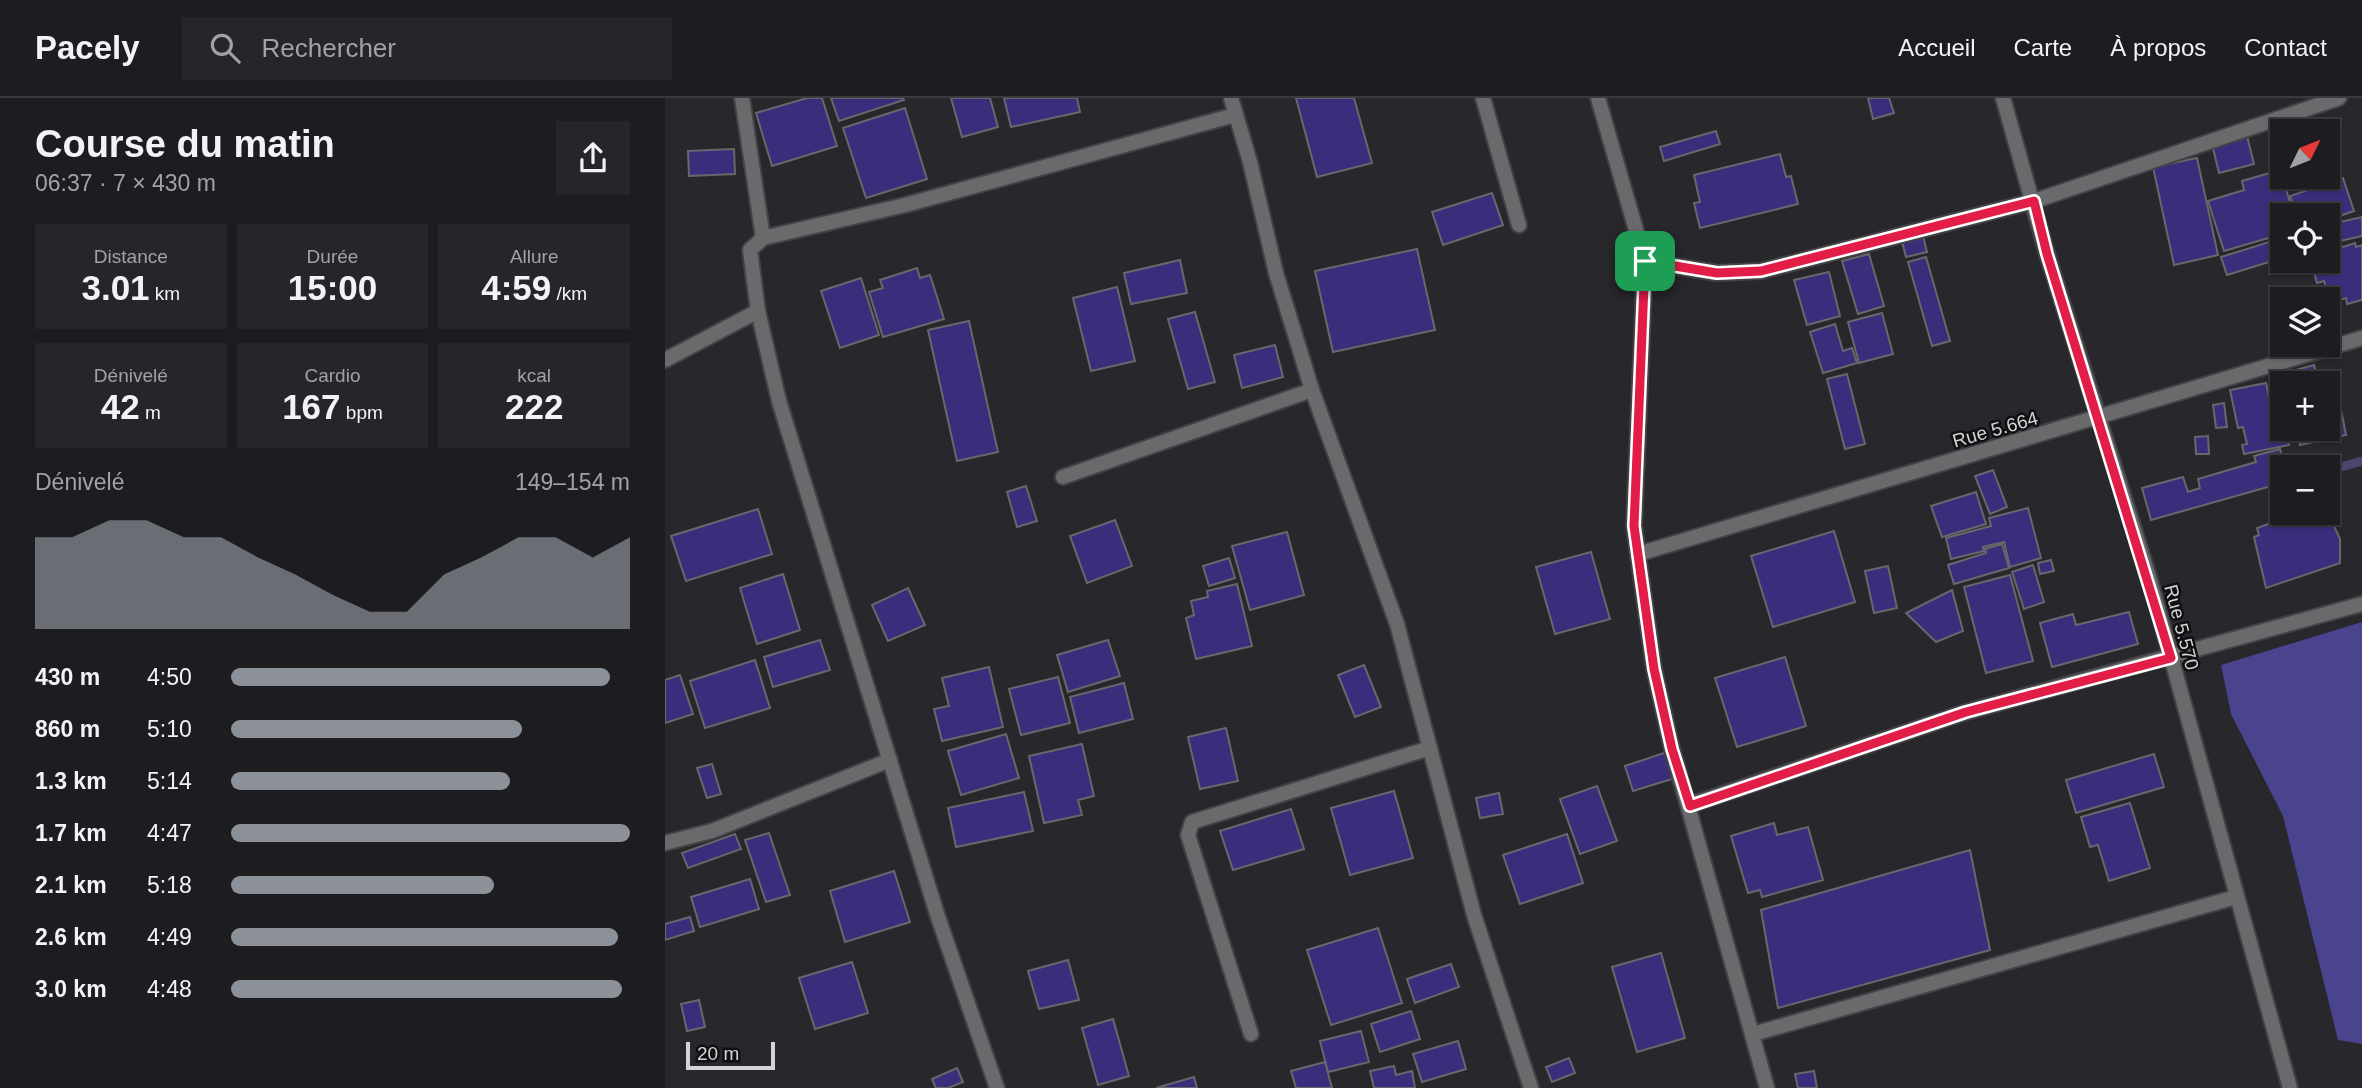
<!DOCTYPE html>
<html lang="fr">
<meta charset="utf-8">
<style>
body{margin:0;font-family:Helvetica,sans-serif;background:#25262a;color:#f1f3f6;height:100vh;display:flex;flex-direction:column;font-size:26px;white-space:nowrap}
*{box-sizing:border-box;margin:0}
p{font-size:23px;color:#a0a2a5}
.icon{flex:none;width:38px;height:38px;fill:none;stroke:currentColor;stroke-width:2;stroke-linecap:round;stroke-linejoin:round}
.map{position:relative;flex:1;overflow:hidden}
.side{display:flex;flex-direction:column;background:#1d1d21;width:665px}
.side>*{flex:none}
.needle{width:46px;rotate:47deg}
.controls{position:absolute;left:1605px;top:21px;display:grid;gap:14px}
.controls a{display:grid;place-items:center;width:70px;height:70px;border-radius:0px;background:#1d1d21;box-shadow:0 2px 5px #0004,0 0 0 2px #3b3b3f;font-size:35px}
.scale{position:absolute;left:21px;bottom:18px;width:89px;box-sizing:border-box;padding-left:7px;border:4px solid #d4d4d7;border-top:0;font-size:19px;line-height:24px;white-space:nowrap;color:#d4d4d7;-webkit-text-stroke:5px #101012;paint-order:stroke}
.pin{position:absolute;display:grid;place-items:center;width:60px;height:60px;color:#fff;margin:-30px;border-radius:14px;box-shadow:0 4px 10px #0006}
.round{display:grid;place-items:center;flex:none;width:74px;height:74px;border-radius:0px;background:#25262a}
.summary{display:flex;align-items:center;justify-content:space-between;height:119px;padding:0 35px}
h1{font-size:38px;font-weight:700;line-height:52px}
.stats{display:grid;grid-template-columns:repeat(3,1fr);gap:10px;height:119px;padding:7px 35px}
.stats div{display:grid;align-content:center;border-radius:0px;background:#25262a;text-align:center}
.stats b{font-size:35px;font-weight:700}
.stats small{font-size:19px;font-weight:400}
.stats p{font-size:19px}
.chart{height:196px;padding:14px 35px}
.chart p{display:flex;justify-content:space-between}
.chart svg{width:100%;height:126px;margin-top:7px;fill:#8c9099;opacity:.7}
ul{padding:0 35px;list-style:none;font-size:23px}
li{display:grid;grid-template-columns:112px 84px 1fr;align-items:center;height:52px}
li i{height:18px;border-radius:9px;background:#8c9099}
header{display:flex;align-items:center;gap:42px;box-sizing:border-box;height:98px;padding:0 35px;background:#1d1d21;border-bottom:2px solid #3b3b3f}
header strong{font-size:33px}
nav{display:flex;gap:38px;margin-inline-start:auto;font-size:24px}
.search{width:490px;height:63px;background:#25262a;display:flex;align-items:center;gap:18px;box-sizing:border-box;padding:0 24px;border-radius:0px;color:#a0a2a5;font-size:26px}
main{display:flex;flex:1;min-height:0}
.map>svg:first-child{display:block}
.green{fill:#4a438e}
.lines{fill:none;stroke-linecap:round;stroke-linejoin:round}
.stream{stroke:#4e446e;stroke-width:9}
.building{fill:#382e7b;stroke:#67676c;stroke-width:2}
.street-casing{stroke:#434347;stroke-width:18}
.street{stroke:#6a6a6c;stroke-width:14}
.route-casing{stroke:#fff;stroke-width:14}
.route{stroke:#e11d48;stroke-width:9}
.labels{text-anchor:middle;stroke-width:5;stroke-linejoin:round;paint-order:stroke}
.street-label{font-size:19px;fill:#d4d4d7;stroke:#101012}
</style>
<header>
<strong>Pacely</strong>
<div class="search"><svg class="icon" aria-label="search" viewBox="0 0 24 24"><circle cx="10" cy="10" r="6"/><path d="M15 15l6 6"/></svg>Rechercher</div>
<nav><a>Accueil</a><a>Carte</a><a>À propos</a><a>Contact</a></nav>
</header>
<main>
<section class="side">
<div class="summary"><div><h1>Course du matin</h1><p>06:37 · 7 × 430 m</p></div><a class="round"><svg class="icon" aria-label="share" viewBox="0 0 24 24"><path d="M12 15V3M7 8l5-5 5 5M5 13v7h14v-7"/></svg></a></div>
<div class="stats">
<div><p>Distance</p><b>3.01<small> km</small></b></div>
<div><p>Durée</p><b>15:00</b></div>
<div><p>Allure</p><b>4:59<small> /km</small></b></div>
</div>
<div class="stats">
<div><p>Dénivelé</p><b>42<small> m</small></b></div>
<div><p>Cardio</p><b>167<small> bpm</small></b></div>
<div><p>kcal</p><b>222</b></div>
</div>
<div class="chart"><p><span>Dénivelé</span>149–154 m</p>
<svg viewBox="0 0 160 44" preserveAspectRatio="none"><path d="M0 44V12L10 12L20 6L30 6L40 12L50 12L60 19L70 25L80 32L90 38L100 38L110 25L120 19L130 12L140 12L150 19L160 12V44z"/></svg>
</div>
<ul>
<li><b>430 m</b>4:50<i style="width:95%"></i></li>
<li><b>860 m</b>5:10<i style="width:73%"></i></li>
<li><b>1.3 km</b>5:14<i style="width:70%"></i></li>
<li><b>1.7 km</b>4:47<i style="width:100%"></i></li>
<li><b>2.1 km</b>5:18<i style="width:66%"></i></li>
<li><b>2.6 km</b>4:49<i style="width:97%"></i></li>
<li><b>3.0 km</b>4:48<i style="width:98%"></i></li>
</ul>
</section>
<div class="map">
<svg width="1697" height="990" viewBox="0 0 1697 990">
<rect width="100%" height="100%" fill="#27272c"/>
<path class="green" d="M1697 524V946L1673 942 1618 718 1566 616 1556 567Z"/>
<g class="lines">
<path class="stream" d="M1662 373 1697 363"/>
</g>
<g class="building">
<path d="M142 0H157L172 48 107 68 91 15Z"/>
<path d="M166 0H238L239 2 174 23Z"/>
<path d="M286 0H325L333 29 297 39Z"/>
<path d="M339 0H412L415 14 346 29Z"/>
<path d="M631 0H689L707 65 652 79Z"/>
<path d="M1203 0H1224L1229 15 1208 21Z"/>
<path d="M240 10 262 81 201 100 178 30Z"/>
<path d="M1051 33 1055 46 999 63 995 49Z"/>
<path d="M1582 38 1589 66 1554 75 1547 46Z"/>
<path d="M69 51 70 76 24 78 23 53Z"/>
<path d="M1115 56 1121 79 1126 78 1133 106 1035 130 1029 105 1035 104 1029 77Z"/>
<path d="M1532 60 1553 157 1509 167 1488 69Z"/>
<path d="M1615 72 1629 117H1617V136L1559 153 1543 103 1579 92 1577 83Z"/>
<path d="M1678 80 1689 113 1662 122V117H1632L1625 98Z"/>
<path d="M827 95 838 127 778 147 767 114Z"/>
<path d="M1697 119V138L1662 146V127Z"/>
<path d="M1258 138 1262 154 1241 159 1237 143Z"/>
<path d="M1617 140V160L1562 177 1556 159Z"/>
<path d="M1690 145 1691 149 1697 147V202L1682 206 1681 200 1666 205 1659 183 1652 185 1646 164 1662 163V154Z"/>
<path d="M752 151 770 232 668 254 650 173Z"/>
<path d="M1204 156 1219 208 1193 216 1177 163Z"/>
<path d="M1261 159 1285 243 1267 248 1243 164Z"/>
<path d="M515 162 522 195 466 206 459 175Z"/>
<path d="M252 170 255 180 265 177 279 221 218 239 204 194 218 190 215 182Z"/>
<path d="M1164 174 1175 218 1142 227 1129 182Z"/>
<path d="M196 180 214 237 175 250 156 193Z"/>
<path d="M452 189 470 263 426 273 408 200Z"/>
<path d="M1632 198 1633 201H1617V217L1610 219 1607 203Z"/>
<path d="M530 214 550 284 523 291 503 221Z"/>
<path d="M1217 215 1228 256 1194 265 1183 224Z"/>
<path d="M304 223 333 354 292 363 263 232Z"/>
<path d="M1170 226 1178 253 1187 250 1192 265 1158 275 1145 234Z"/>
<path d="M610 247 618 279 577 290 569 257Z"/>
<path d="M1649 267 1654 285H1617V295L1610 296 1606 279Z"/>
<path d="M1182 276 1200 346 1180 351 1162 281Z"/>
<path d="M1601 285 1610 328 1617 326 1624 347 1579 356 1577 347 1582 346 1578 329 1573 330 1565 292Z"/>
<path d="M1673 296 1681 337 1635 347 1632 331H1662V298Z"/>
<path d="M1559 305 1562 329 1551 330 1548 307Z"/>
<path d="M1543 338 1544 356H1531L1530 339Z"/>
<path d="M1615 351 1620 369H1617V385L1486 422 1477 390 1518 379 1523 394 1535 390 1533 381 1591 364 1589 358Z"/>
<path d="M1328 372 1342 409 1325 416 1310 378Z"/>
<path d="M361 388 372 423 352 429 342 394Z"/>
<path d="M1311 394 1321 426 1277 439 1266 408Z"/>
<path d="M1363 410 1376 460 1345 469 1339 444 1318 449 1319 453 1286 461 1281 440 1326 428 1324 420Z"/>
<path d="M93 411 107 456 21 483 6 438Z"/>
<path d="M1662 413 1675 441V465L1601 490 1589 439 1594 437 1592 430 1633 415Z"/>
<path d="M450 422 467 468 422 485 405 438Z"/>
<path d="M1169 433 1190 504 1108 529 1086 458Z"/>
<path d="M622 434 639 497 585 512 567 448Z"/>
<path d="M1337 446 1344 470 1289 486 1283 467 1321 455 1320 451Z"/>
<path d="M926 454 945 521 890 536 871 469Z"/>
<path d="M564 460 570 480 544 488 538 468Z"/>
<path d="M1386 462 1389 473 1375 476 1373 465Z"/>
<path d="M1368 467 1379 504 1359 511 1347 474Z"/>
<path d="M1223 468 1232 510 1209 515 1200 473Z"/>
<path d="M118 476 135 532 92 546 75 490Z"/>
<path d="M1345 477 1368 563 1321 575 1299 489Z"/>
<path d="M572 486 587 548 531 561 521 520 529 517 526 503 543 499 542 493Z"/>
<path d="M243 490 260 527 223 543 207 507Z"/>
<path d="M1287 492 1298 533 1271 544 1241 515Z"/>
<path d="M1464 514 1473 546 1387 569 1375 525 1408 516 1411 527Z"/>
<path d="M155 542 165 572 108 589 99 559Z"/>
<path d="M443 542 455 578 403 594 392 557Z"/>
<path d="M1120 559 1141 628 1072 649 1050 580Z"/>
<path d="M90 562 105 610 40 630 25 583Z"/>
<path d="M699 567 716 609 690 619 673 577Z"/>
<path d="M324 569 338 629 277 643 269 611 284 608 277 580Z"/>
<path d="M15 577 28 616 0 625V582Z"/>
<path d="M393 579 405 625 356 637 344 591Z"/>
<path d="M459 585 468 621 414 635 405 599Z"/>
<path d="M561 630 573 683 535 691 523 639Z"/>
<path d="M341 636 354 680 296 697 283 653Z"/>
<path d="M417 646 429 698 413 702 417 717 379 725 364 658Z"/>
<path d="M1002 654 1010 680 968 693 960 668Z"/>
<path d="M1489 656 1499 689 1411 715 1401 682Z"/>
<path d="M47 666 56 696 42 700 32 670Z"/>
<path d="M932 688 952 743 915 756 895 701Z"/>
<path d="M729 693 748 760 685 777 666 710Z"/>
<path d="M359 694 368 733 291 749 283 710Z"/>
<path d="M834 695 838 716 815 720 811 700Z"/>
<path d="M1465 705 1485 770 1444 783 1433 747 1425 749 1416 719Z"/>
<path d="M626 711 639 751 568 772 555 733Z"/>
<path d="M1109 725 1112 737 1143 729 1158 782 1097 799 1095 792 1083 795 1066 738Z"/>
<path d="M104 735 125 797 101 804 80 742Z"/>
<path d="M70 736 76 751 23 770 17 755Z"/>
<path d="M902 736 918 785 855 806 838 757Z"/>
<path d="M1305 752 1325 852 1113 910 1096 812Z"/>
<path d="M229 773 245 824 180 844 165 793Z"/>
<path d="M85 781 94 811 35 829 26 799Z"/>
<path d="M25 819 29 833 0 842V826Z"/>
<path d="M713 830 737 905 666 927 642 852Z"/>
<path d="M996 855 1020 940 972 954 947 869Z"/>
<path d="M403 862 414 902 374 911 363 873Z"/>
<path d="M187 864 203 915 150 931 134 880Z"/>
<path d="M786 866 794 889 750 905 742 881Z"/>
<path d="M34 902 40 929 22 933 16 906Z"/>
<path d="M746 913 755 941 715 954 706 926Z"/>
<path d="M448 921 464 978 433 987 417 930Z"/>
<path d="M696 933 704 964 663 974 655 943Z"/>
<path d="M793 943 801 971 757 984 748 956Z"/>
<path d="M904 960 910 975 887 984 881 969Z"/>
<path d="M660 964 667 990H631L626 973Z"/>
<path d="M729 968 731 977 747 973 750 990H709L705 973Z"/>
<path d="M292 970 298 984 283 990H271L267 981Z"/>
<path d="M1149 973 1152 990H1133L1130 976Z"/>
<path d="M529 979 532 990H491Z"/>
</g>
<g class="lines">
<defs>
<g id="street">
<path d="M77 0 98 140"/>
<path d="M566 0 585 64 611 175 647 292 732 526 809 817 866 990"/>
<path d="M818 0 854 127"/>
<path d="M933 0 980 163 969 428 989 571 1007 651 1102 990"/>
<path d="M1338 0 1382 156 1484 479 1625 990"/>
<path d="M980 163 1052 175 1096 173 1369 103 1674 0"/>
<path d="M0 262 93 213"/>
<path d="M398 379 647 292"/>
<path d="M973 456 1697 240"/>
<path d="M1025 707 1301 614 1697 506"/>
<path d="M0 745 47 733 225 662"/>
<path d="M586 936 523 737 527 724 765 650"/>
<path d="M1088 936 1571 799"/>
<path d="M332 990 272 816 114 303 93 213 85 152 98 140 240 107 570 17"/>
</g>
</defs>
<use href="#street" class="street-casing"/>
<use href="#street" class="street"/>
</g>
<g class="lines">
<defs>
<path id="route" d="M1369 103 1382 156 1506 560 1301 614 1025 708 1007 651 989 571 969 428 980 163 1052 175 1096 173Z"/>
</defs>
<use href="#route" class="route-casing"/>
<use href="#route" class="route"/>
</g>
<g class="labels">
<g class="street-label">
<text transform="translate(1330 331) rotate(-16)" y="7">Rue 5.664</text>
<text transform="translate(1517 529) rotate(75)" y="7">Rue 5.570</text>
</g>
</g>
</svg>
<div class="controls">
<a><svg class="needle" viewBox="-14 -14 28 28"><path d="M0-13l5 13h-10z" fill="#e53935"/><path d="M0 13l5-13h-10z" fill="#a0a2a5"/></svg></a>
<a><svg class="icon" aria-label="locate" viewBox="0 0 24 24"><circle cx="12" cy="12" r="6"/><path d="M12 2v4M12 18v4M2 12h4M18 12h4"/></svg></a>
<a><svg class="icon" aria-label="layers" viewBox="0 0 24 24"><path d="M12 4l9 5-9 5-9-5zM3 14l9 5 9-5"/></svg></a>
<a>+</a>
<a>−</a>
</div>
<div class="scale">20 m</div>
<div class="pin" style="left:980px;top:163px;background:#1e9e55"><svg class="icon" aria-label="arrive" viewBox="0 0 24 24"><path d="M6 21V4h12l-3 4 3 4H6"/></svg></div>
</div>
</main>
